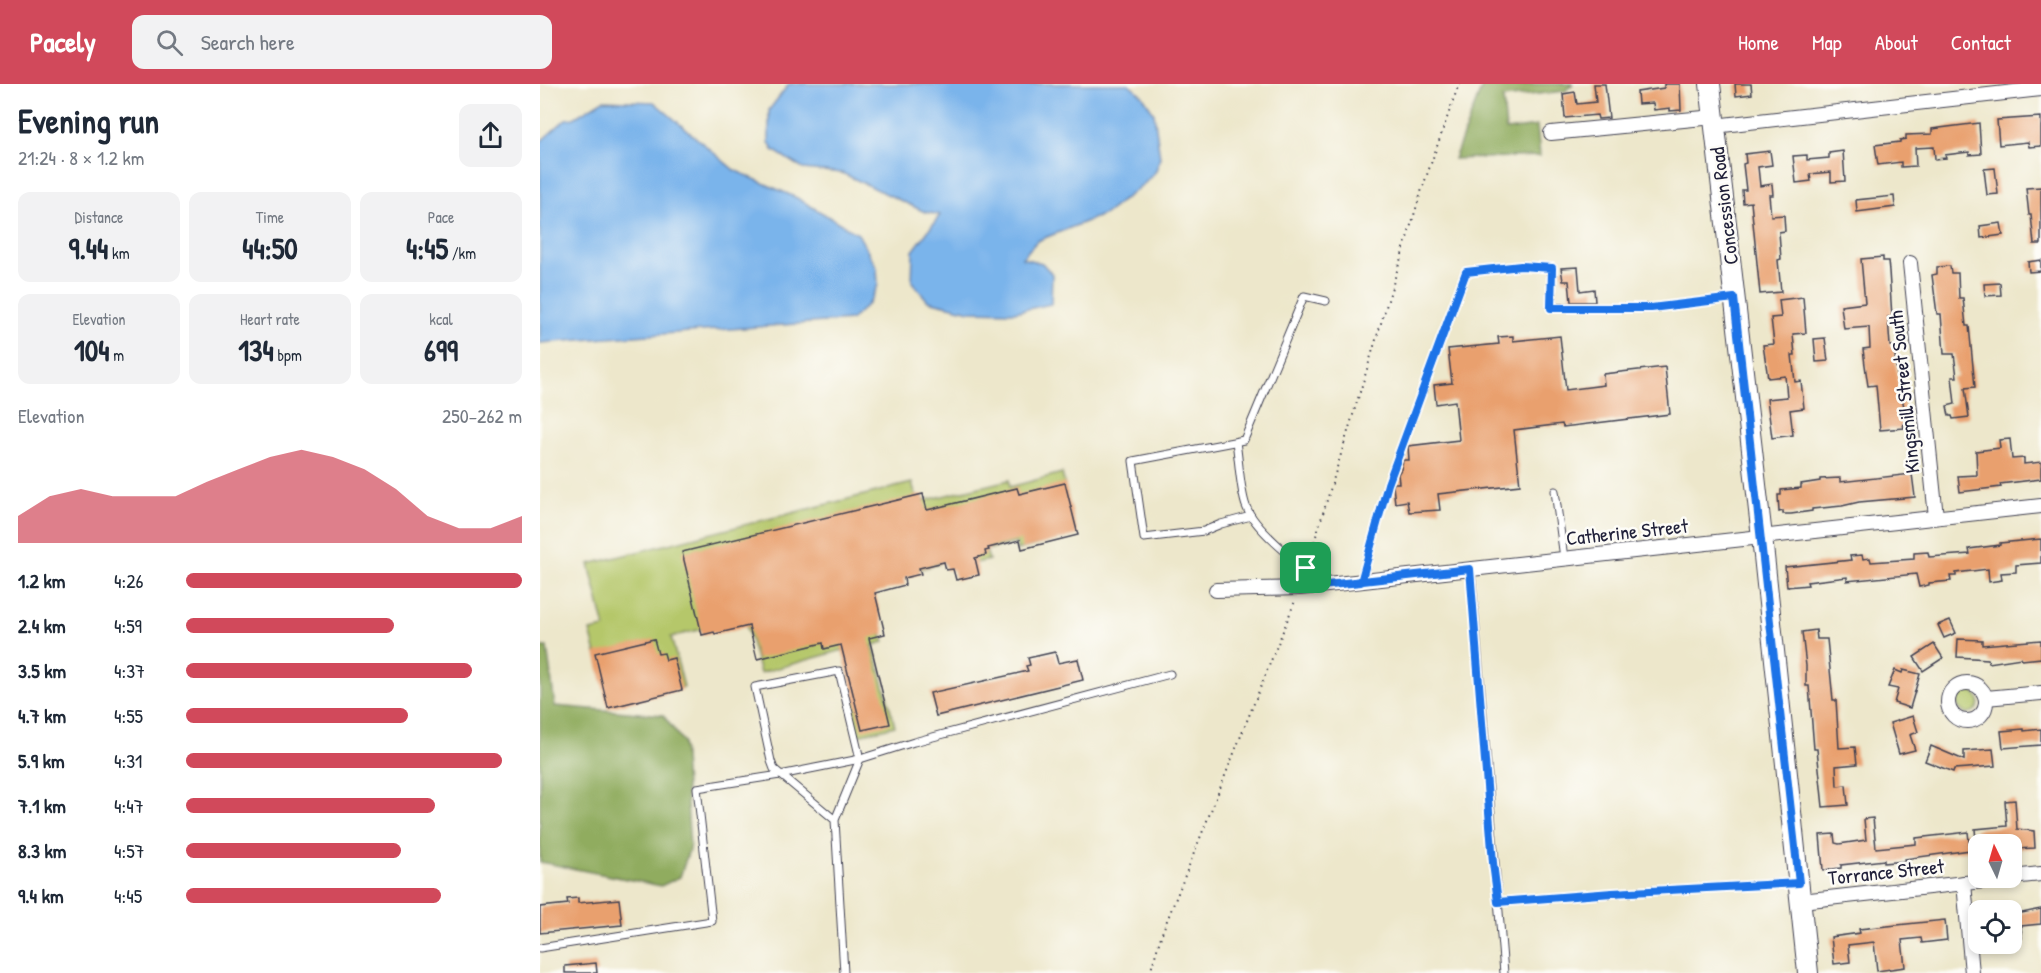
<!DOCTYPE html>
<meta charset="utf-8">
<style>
body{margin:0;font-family:"Patrick Hand",sans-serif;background:#f2f2f3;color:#1f2937;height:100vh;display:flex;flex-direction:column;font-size:22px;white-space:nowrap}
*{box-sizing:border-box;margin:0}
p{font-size:20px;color:#747a83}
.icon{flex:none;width:33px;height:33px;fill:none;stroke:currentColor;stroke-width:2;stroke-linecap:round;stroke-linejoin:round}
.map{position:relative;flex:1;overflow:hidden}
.details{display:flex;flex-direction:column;background:#fff;width:540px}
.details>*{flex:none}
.needle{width:39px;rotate:355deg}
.buttons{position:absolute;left:1428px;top:750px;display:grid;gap:12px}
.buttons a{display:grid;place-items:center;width:54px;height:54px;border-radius:12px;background:#fff;box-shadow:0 3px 9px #0003;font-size:30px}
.pin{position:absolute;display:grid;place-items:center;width:51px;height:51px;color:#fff;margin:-26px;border-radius:12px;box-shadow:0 3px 9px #0006}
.round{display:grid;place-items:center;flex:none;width:63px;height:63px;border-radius:12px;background:#f2f2f3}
.summary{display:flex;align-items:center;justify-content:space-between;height:102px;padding:0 18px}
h1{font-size:33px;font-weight:700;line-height:45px}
.figures{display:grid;grid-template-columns:repeat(3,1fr);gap:9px;height:102px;padding:6px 18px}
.figures div{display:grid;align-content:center;border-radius:12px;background:#f2f2f3;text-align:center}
.figures b{font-size:30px;font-weight:700}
.figures small{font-size:16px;font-weight:400}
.figures p{font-size:16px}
.chart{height:168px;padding:12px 18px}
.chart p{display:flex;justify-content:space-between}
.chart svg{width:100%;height:108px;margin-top:6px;fill:#d1495b;opacity:.7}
ul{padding:0 18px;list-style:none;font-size:20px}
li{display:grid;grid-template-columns:96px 72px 1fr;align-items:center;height:45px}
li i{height:15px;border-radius:8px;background:#d1495b}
header{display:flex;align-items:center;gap:36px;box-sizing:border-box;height:84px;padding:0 30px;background:#d1495b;color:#fff}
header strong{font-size:28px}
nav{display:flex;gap:33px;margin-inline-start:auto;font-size:21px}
.search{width:420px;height:54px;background:#f2f2f3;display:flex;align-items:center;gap:15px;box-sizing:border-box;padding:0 21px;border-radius:12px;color:#747a83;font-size:22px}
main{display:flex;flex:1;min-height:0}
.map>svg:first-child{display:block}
.green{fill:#b5c76a;stroke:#6c7452;stroke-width:1.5}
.forest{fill:#90ac5e;stroke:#59674c;stroke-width:1.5}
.water{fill:#7ab4eb;stroke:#4e6b93;stroke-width:1.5}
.building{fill:#e9a06e}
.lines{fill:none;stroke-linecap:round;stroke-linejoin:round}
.lane-casing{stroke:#404051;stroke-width:9}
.street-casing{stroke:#404051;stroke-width:16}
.secondary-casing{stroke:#404051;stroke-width:22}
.path{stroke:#404051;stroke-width:2;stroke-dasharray:1.5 4.5;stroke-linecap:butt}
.lane{stroke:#fff;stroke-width:7}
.street{stroke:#fff;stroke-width:14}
.secondary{stroke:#fff;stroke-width:20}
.route-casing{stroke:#fff;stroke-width:12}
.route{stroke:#1a73e8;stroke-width:8}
.labels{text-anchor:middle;stroke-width:5;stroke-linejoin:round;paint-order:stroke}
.street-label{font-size:20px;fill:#22223b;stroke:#fdfcf7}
</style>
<header>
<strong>Pacely</strong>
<div class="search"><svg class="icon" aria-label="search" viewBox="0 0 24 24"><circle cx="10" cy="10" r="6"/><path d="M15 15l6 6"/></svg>Search here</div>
<nav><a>Home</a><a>Map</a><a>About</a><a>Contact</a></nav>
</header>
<main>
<section class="details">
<div class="summary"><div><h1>Evening run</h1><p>21:24 · 8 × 1.2 km</p></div><a class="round"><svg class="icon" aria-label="share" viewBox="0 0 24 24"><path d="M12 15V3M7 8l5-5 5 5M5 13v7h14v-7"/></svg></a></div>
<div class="figures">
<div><p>Distance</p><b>9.44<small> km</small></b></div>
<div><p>Time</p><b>44:50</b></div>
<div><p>Pace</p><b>4:45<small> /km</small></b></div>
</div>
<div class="figures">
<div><p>Elevation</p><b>104<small> m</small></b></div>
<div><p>Heart rate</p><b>134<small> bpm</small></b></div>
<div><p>kcal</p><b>699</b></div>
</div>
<div class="chart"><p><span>Elevation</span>250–262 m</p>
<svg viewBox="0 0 160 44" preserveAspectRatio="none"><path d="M0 44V33L10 25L20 22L30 25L40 25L50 25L60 19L70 14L80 9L90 6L100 9L110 14L120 22L130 33L140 38L150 38L160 33V44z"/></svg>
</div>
<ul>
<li><b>1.2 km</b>4:26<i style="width:100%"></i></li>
<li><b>2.4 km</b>4:59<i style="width:62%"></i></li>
<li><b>3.5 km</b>4:37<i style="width:85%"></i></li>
<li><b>4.7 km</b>4:55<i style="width:66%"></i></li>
<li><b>5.9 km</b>4:31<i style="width:94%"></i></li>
<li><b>7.1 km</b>4:47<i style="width:74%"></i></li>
<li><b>8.3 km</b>4:57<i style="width:64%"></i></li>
<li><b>9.4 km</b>4:45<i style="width:76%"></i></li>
</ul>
</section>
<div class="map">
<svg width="1501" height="889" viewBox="0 0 1501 889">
<rect width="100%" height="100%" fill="#fdfcf7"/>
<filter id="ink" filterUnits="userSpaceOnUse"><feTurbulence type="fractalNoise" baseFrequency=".0167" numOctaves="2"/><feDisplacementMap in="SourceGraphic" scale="12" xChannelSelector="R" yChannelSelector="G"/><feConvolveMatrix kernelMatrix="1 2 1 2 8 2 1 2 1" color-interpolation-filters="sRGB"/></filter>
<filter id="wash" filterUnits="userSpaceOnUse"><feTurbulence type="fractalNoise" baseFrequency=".008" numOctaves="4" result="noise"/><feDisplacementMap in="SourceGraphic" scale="24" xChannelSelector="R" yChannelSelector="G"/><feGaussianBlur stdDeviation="1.35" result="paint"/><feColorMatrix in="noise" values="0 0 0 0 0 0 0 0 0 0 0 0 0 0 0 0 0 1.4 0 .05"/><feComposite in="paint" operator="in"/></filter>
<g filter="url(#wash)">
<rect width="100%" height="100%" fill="#ede7cb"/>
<g class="green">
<path d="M522 389 536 450 477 466 476 459 446 466 449 476 410 485 394 467 399 480 327 499 344 558 333 561 355 642 318 651 309 618 316 617 303 566 220 589 204 534 131 553 144 603 70 622 50 547 65 544 49 480 372 399 378 418 469 396 470 403Z"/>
<circle cx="1428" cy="618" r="11"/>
</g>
<g class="forest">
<path d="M943 0H1033L1025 7 963 14 966 46 997 42 1000 72 914 75Z"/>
<path d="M0 563H7L15 622 123 631 143 658 150 763 140 793 121 802 0 778Z"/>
</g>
<g class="water">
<path d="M249 0H589L602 11 614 29 620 74 616 87 605 99 565 130 497 157 482 174 502 179 512 190 511 220 474 228 430 227 388 217 372 198 373 167 400 131 385 128 302 89 263 85 233 66 229 58V26Z"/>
<path d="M63 16 114 18 194 86 257 114 318 150 337 184 338 201 329 219 311 236 0 259V58L26 35 34 34Z"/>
</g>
<g id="blocks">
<g class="building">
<path d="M1054 0H1065L1069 34 1058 35 1057 31 1025 34 1023 10 1035 8 1037 20 1056 18Z"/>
<path d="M1124 0H1140L1141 26 1130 27V24L1114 26 1113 19 1098 20 1097 8 1124 4Z"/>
<path d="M1195 0H1211L1212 10 1196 12Z"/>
<path d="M1501 33V62L1489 63 1488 58 1459 61 1457 36Z"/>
<path d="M1439 39 1441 70 1429 71V68L1405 71 1406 74 1395 75 1394 63 1375 64 1376 82 1361 83V78L1338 81 1335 61 1360 58V56L1366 55V51L1392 50V45Z"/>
<path d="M1230 67 1232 81 1218 83 1220 102 1232 100 1233 111H1229L1231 132 1244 131 1245 147 1239 148 1241 175 1238 176 1241 208 1220 210 1211 118 1203 119 1202 106H1206L1203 80 1206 79 1205 70Z"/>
<path d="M1303 67 1305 97 1291 98V88L1270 90 1271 97 1256 99 1253 72 1267 71V76L1289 74V69Z"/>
<path d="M1455 84 1458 110 1447 111 1444 85Z"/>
<path d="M1501 103V160H1494L1491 131H1489L1486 104Z"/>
<path d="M1354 112 1355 123 1317 128 1316 116Z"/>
<path d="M1461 139 1463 151 1441 154 1440 142Z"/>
<path d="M1343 173V177H1348L1349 187 1352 233H1348L1350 262H1354L1359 307H1361L1367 340H1363L1364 344 1340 346 1336 301 1328 302 1325 281 1323 265 1330 264 1329 243 1304 245 1301 222 1325 219 1321 175Z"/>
<path d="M1501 176V187L1489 188 1488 178Z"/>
<path d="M1410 182 1411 189H1418L1419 214H1423L1426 242H1429L1435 303 1425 304 1429 333 1413 335 1412 332H1409L1407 322 1415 320 1412 293H1417L1414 270H1404L1401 230H1397L1392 191 1397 190V183Z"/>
<path d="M1038 183 1040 207 1054 205 1055 218H1031L1029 197H1023L1021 184Z"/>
<path d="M1460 199 1461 211 1445 212 1444 200Z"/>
<path d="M1263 213 1266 249 1253 250 1255 271H1252L1255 298 1261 297 1264 324 1250 326 1253 351 1232 354 1227 315 1247 313 1245 292 1228 294 1223 261 1234 260 1231 234 1241 233 1239 216Z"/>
<path d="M973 252V257L1020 252 1026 306 1064 301 1063 290 1125 283 1130 330 1023 343 1022 340 974 346 980 401 898 410 900 426 869 428 867 417 855 419 853 402 854 399H859L858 390 861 385 863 376H869L868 362 919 356 915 317 896 320 894 301 912 299 908 265 959 260 958 253Z"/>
<path d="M1285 254 1288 277 1276 278 1274 255Z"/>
<path d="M1470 355 1472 375 1484 374V380L1501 378V395L1460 400 1461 403 1420 408 1418 392 1437 391 1436 367 1460 364 1459 356Z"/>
<path d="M1372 390 1375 413 1319 418 1302 422 1272 425V427L1251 430H1243V427L1239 428 1238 411H1241V406L1261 404V400L1280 397V395L1300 394V398Z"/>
<path d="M525 399 538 451 482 465 480 456 448 464 449 466 445 467 446 471 435 474 439 491 416 496 413 485 406 486 404 478 379 484 381 490 364 494 365 501 335 509 345 550 329 554 350 640 322 646 301 561 284 565 283 559 217 575 209 542 175 550 174 548 162 551 142 468 383 410 387 426 477 404 479 410Z"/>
<path d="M1501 455V479L1476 481V488L1461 489 1462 496 1449 498 1448 485 1416 489V492H1410L1411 497 1389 499V501L1379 503 1376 490 1307 497V493L1267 498 1268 501 1247 503 1245 483 1311 476 1310 472 1322 471 1323 475 1330 474 1331 478 1374 475V469L1388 468 1389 473 1430 470 1429 465 1460 461V459Z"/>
<path d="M1410 536 1416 549 1404 554 1398 541Z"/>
<path d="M1276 546 1277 555H1287L1293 616H1296L1299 664 1315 663 1317 680 1296 682 1297 702 1306 701 1308 721 1283 723 1277 665H1274L1269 602H1266V582L1262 548Z"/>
<path d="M114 555 118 570 124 569 126 576 134 574 142 606 68 624 55 569Z"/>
<path d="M1418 555 1442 556V561L1501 556V574L1482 576 1481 574 1449 579 1448 575 1417 573Z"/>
<path d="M1394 560 1403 574 1383 587 1374 573Z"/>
<path d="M515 568 518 579 538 575 543 596 396 632 390 609 488 587 486 582 490 581 488 574Z"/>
<path d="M1355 586 1362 589 1363 586 1380 590 1370 624 1354 619 1358 605 1348 603Z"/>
<path d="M1373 632 1378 648 1370 651 1375 666 1359 670 1350 639Z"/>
<path d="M1484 645V647L1501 645V661L1463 664 1461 647Z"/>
<path d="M1391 662 1424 676V667L1453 665 1455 682 1414 685 1413 688 1385 677Z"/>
<path d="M1475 716 1477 745 1494 747 1495 764 1474 765V758L1448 760 1447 755 1436 756 1435 745 1467 742 1465 717Z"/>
<path d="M1333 734 1336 764 1376 760V754L1428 748 1430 766 1364 775 1365 777 1344 779V776L1301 781V784L1283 786 1280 751 1294 750 1295 759 1299 760 1326 756 1324 735Z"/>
<path d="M38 814V819L79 815 82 841 0 849V823L28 820 27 815Z"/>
<path d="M1501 825V840L1481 842 1482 854 1472 855V831Z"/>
<path d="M1405 836 1407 856 1382 859 1381 854 1362 856 1365 883 1337 887 1334 858 1308 861 1310 878 1294 880 1291 853 1320 849 1319 845Z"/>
<path d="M56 879 57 889H25V882Z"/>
</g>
</g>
</g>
<g filter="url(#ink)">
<use href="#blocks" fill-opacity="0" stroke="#404051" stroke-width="1.5"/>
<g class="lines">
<defs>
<g id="lane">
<path d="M696 358C699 376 700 406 706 422 715 447 764 483 785 500"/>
<path d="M1015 407 1024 474"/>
<path d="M711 432 681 440 664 447 604 454 593 377 704 356 764 212 786 217"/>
<path d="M931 485 964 889"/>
<path d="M821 498 848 400 926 188 981 182 1012 184 1011 223 1111 224 1193 214"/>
<path d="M295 736 234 685 231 677 215 603 299 587 320 675 295 736 304 889"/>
<path d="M959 818 1073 809 1255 799"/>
<path d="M0 864 172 837 157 704 240 691 320 675 374 658 630 590"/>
</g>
<g id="street">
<path d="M1174 42 1501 5"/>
<path d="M1011 49 1174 33"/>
<path d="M1370 179 1396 433"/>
<path d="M676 506 760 504 1501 422"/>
<circle cx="1427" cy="618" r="19"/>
<path d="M1446 614 1501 609"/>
<path d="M1472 793 1501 790"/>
<path d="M1424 799 1432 889"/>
<path d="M1261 817 1471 794"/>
</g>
<path id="secondary" d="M1170 0 1222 453 1268 889"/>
</defs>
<use href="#lane" class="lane-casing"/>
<use href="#street" class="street-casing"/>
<use href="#secondary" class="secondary-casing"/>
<g class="path">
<path d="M769 475 882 105 919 0"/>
<path d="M610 889 622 849 755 517"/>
</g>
<use href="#lane" class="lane"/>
<use href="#street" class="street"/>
<use href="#secondary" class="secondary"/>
</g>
</g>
<g class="lines" filter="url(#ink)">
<defs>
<path id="route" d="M766 484 787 501 930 485 953 779 958 818 1072 809 1259 799 1194 214 1111 224H1011L1012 184 981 182 926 188 848 400 821 498 760 504 766 484"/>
</defs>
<use href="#route" class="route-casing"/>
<use href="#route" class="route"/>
</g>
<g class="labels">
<g class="street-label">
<text transform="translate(1184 122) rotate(-97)" y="7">Concession Road</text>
<text transform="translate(1364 308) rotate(-96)" y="7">Kingsmill Street South</text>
<text transform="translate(1087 448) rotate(-6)" y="7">Catherine Street</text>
<text transform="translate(1346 788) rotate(-6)" y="7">Torrance Street</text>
</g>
</g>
</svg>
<div class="buttons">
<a><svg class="needle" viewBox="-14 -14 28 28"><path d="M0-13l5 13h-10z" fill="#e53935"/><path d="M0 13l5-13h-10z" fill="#747a83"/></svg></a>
<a><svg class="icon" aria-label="locate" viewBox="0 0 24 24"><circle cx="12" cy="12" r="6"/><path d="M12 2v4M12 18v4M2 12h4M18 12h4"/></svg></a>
</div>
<div class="pin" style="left:766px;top:484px;background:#1e9e55"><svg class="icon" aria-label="arrive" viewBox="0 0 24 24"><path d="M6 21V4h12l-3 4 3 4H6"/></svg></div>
</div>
</main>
